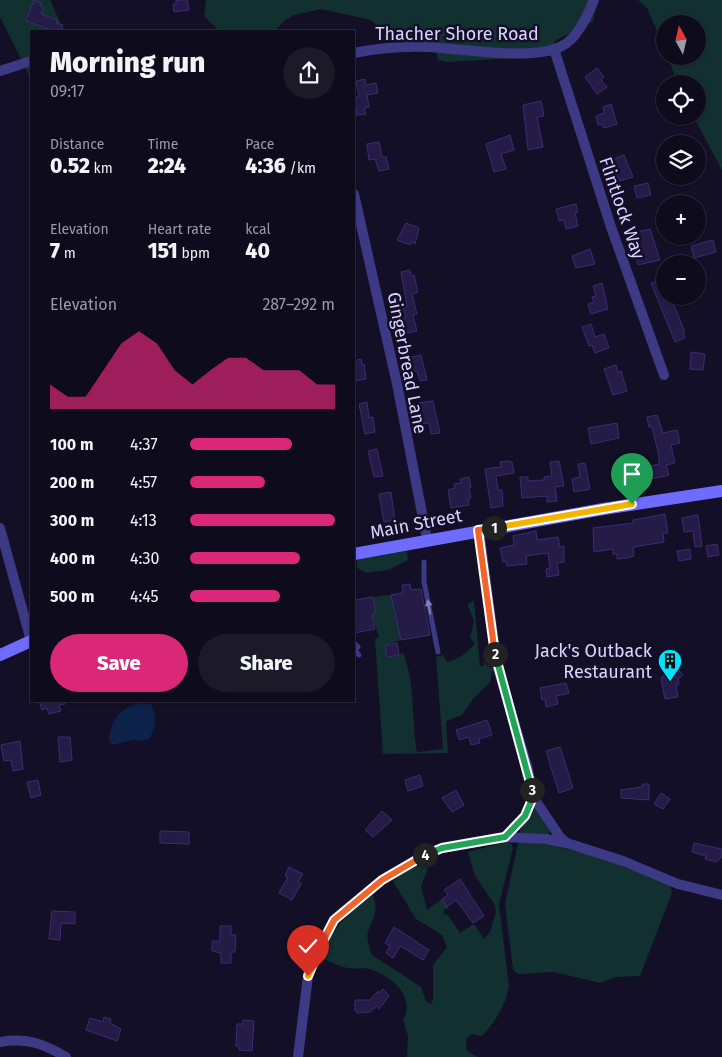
<!DOCTYPE html>
<meta charset="utf-8">
<style>
body{margin:0;font-family:"Fira Sans",sans-serif;background:#1c1929;color:#f1f3f6;height:100vh;display:flex;flex-direction:column;font-size:19px;white-space:nowrap}
*{box-sizing:border-box;margin:0}
p{font-size:16px;color:#9b9ba3}
.icon{flex:none;width:28px;height:28px;fill:none;stroke:currentColor;stroke-width:2;stroke-linecap:round;stroke-linejoin:round}
.map{position:relative;flex:1;overflow:hidden}
.side{position:absolute;left:30px;top:30px;width:325px;height:672px;display:flex;flex-direction:column;background:#0e0b1c;border-radius:0px;box-shadow:0 1px 4px #0004,0 0 0 1px #2e2b3b}
.side>*{flex:none}
.needle{width:32px;rotate:352deg}
.fabs{position:absolute;left:656px;top:15px;display:grid;gap:10px}
.fabs a{display:grid;place-items:center;width:50px;height:50px;border-radius:50%;background:#0e0b1c;box-shadow:0 1px 4px #0004,0 0 0 1px #2e2b3b;font-size:25px}
.pin{position:absolute;display:grid;place-items:center;width:42px;height:42px;color:#fff;margin:-51px -21px;border-radius:50% 50% 50% 0;rotate:-45deg;box-shadow:0 0 5px #0007}
.pin .icon{rotate:45deg}
.km{position:absolute;width:25px;height:25px;margin:-12px;border-radius:50%;background:#222;color:#fff;font-size:14px;line-height:25px;text-align:center}
.round{display:grid;place-items:center;flex:none;width:52px;height:52px;border-radius:26px;background:#1c1929}
.summary{display:flex;align-items:center;justify-content:space-between;height:85px;padding:0 20px}
h1{font-size:28px;font-weight:800;line-height:38px}
.metrics{display:grid;grid-template-columns:repeat(3,1fr);gap:8px;height:85px;padding:5px 20px}
.metrics div{display:grid;align-content:center}
.metrics b{font-size:21px;font-weight:800}
.metrics small{font-size:14px;font-weight:400}
.metrics p{font-size:14px}
.chart{height:140px;padding:10px 20px}
.chart p{display:flex;justify-content:space-between}
.chart svg{width:100%;height:90px;margin-top:5px;fill:#db2777;opacity:.7}
.primary-button{display:flex;gap:10px;margin-top:auto;padding:10px 20px}
.primary-button a{flex:1;height:58px;border-radius:30px;background:#db2777;color:#fff;font-size:20px;font-weight:800;line-height:58px;text-align:center}
.primary-button a+a{background:#1c1929;color:#f1f3f6}
ul{padding:0 20px;list-style:none;font-size:16px}
li{display:grid;grid-template-columns:80px 60px 1fr;align-items:center;height:38px}
li i{height:12px;border-radius:6px;background:#db2777}
.map>svg:first-child{display:block}
.green{fill:#12302f}
.water{fill:#0c2248}
.building{fill:#241b47;stroke:#3b2d73}
.lines{fill:none;stroke-linecap:round;stroke-linejoin:round}
.service{stroke:#3d3a85;stroke-width:5}
.minor{stroke:#3d3a85;stroke-width:10}
.secondary{stroke:#6f6bff;stroke-width:12}
.oneway{fill:#837fbc}
.split-1-casing{stroke:#fff;stroke-width:10}
.split-2-casing{stroke:#fff;stroke-width:10}
.split-3-casing{stroke:#fff;stroke-width:10}
.split-4-casing{stroke:#fff;stroke-width:10}
.split-5-casing{stroke:#fff;stroke-width:10}
.split-6-casing{stroke:#fff;stroke-width:10}
.split-1{stroke:#f5b400;stroke-width:6}
.split-2{stroke:#f0652b;stroke-width:6}
.split-3{stroke:#22a559;stroke-width:6}
.split-4{stroke:#22a559;stroke-width:6}
.split-5{stroke:#f0652b;stroke-width:6}
.split-6{stroke:#f5b400;stroke-width:6}
.labels{text-anchor:middle;stroke-width:5;stroke-linejoin:round;paint-order:stroke}
.street-label{font-size:18px;fill:#d9d4ff;stroke:#130f26}
.poi-label{font-size:18px;fill:#d9d4ff;stroke:#130f26;text-anchor:end}
</style>
<div class="map">
<svg width="722" height="1057" viewBox="0 0 722 1057">
<rect width="100%" height="100%" fill="#130f26"/>
<g class="green">
<path d="M0 0H50L64 31H31V79L0 17Z"/>
<path d="M206 0H597L593 22 556 40 548 56 447 62 438 60 436 51 423 50 390 37 371 20 321 9 294 15 284 21 275 31H219L204 16Z"/>
<path d="M638 0H722V170L693 116H698V84H677L668 56H698V24H665V49L647 8Z"/>
<path d="M407 551 408 560 388 570 366 573 357 568V559Z"/>
<path d="M391 595 401 640 385 645 387 657 403 653C416 684 411 720 417 752L443 749 436 657 443 655 447 662C459 659 467 653 475 643L470 638 474 621 468 606 469 603 474 601 480 666H484L483 662 493 669 490 682 473 699 462 715 446 721 448 753 383 754 375 639 379 637 372 614 376 613 373 597Z"/>
<path d="M535 809 549 830V835L520 833V830Z"/>
<path d="M506 842 511 843 513 848 499 904 509 986C506 1005 495 1022 482 1036L471 1034 466 1040 467 1051 478 1057H407L408 1036 403 1020C416 997 393 978 373 970 365 966 357 970 349 968 340 967 327 961 320 956 333 927 348 915 372 894 380 909 373 917 368 932 366 938 370 948 372 955L421 987 426 1001 431 1004 433 999V965L447 947 442 935 416 919 393 881C401 872 416 861 428 869L421 886 427 910 442 899 449 909H444L443 914 448 915 460 933 474 924 484 939 490 932 496 912 495 905 475 876 468 852Z"/>
<path d="M525 842C576 846 623 866 670 885L672 893 640 976 616 977 600 983 554 972 518 974 513 970 505 904 518 843Z"/>
</g>
<path class="water" d="M140 703 151 704C157 716 156 728 149 739L141 741 133 740 112 745 109 741C111 719 119 709 140 703Z"/>
<g class="building">
<path d="M34 0 41 3 40 6 44 8 41 14 57 20 56 23 63 25 61 31H47L48 29 26 21Z"/>
<path d="M176 0H187L189 10 174 12 173 4H176Z"/>
<path d="M597 68 604 77 601 80 607 87 597 94 585 77Z"/>
<path d="M365 79 366 85 376 83 378 93 367 95 369 107 364 108 366 114 357 115 354 98 359 96 356 81Z"/>
<path d="M541 101 544 116 537 117 543 147 528 150 523 105Z"/>
<path d="M611 104 617 124 604 128 602 124 598 125 596 116 604 113 603 107Z"/>
<path d="M510 135 514 150 501 154 506 169 494 172 486 144Z"/>
<path d="M379 142 382 157H386L389 169 379 171 375 159 369 160 367 144Z"/>
<path d="M624 155 633 177 619 181 613 159Z"/>
<path d="M648 183 651 195 637 198 634 186Z"/>
<path d="M576 204 578 212 575 213 578 226 566 229 564 220 559 221 556 209Z"/>
<path d="M406 223 419 228 415 244 411 242 410 245 397 240Z"/>
<path d="M650 229 660 260 638 265 635 255 642 253 637 232Z"/>
<path d="M713 240 716 252 694 258 691 246Z"/>
<path d="M590 249 595 264 576 268 572 256Z"/>
<path d="M410 270 411 276 414 275 418 292 412 294 417 314 413 315 417 331 403 334 400 320 406 318 403 307 407 306 401 272Z"/>
<path d="M659 280 661 289 665 288V296H670L685 332 683 333 685 338 675 342 651 283Z"/>
<path d="M602 283 608 309 591 314 588 304 594 302 592 297 596 296 593 286Z"/>
<path d="M591 324 595 337 604 334 609 348 595 353 592 345 589 346 582 327Z"/>
<path d="M691 352 705 354 703 370 690 369Z"/>
<path d="M421 355 427 380 420 381 417 371 412 372 408 358Z"/>
<path d="M361 359 362 365 364 364 366 379 355 381 354 361Z"/>
<path d="M616 365 618 372 621 371 627 391 613 395 604 369Z"/>
<path d="M433 401 440 433 431 434 429 423 424 424 418 403Z"/>
<path d="M367 402 369 418 373 417 375 432 365 434 359 404Z"/>
<path d="M657 415 663 433 677 430 680 443 671 445 675 463 666 465 669 475 652 479 650 466 659 464V456L652 427H649L647 417Z"/>
<path d="M617 423 619 438 591 444 588 428Z"/>
<path d="M377 449 383 476 374 477 368 451Z"/>
<path d="M508 461 512 462 514 473 496 476 498 490H502L503 506 491 508 485 469 501 467 500 462Z"/>
<path d="M559 461 564 486 555 487 557 501 547 502V496L522 498 520 477H528V481L544 480V477L552 476 550 462Z"/>
<path d="M585 463 590 489 574 492 572 479 580 477 578 464Z"/>
<path d="M469 477 471 487 469 488 471 498 468 499 469 505 451 508 448 490 455 488 454 484 461 483 460 479Z"/>
<path d="M391 492 395 520 384 522 379 494Z"/>
<path d="M665 514 668 533H663L664 542 633 547 634 556 626 558 617 559V554H613V549L594 552 593 528 633 523V520Z"/>
<path d="M698 515 702 546 695 547 693 531 684 532 682 518Z"/>
<path d="M536 531 537 540 558 537 560 547 564 546V562L557 563 559 575 547 577 546 569 550 568 548 553 526 556 527 564 507 566 506 561 503 562 500 548 514 545 513 536Z"/>
<path d="M717 544 719 555 708 557 706 546Z"/>
<path d="M690 549 691 559 679 561 677 551Z"/>
<path d="M410 584 411 590 421 589 430 635 401 640 391 595 401 593 403 591 402 585Z"/>
<path d="M373 597 376 613 372 614 375 629 354 633V600Z"/>
<path d="M397 643 399 655 387 657 385 645Z"/>
<path d="M675 666 683 675 678 679 679 684 676 685 678 697 665 699 661 678Z"/>
<path d="M566 683 569 693 556 696 558 704 546 707 545 699 542 700 540 688Z"/>
<path d="M39 701H64L65 704 59 705 61 711 49 714 47 708 42 710Z"/>
<path d="M487 720 492 735 479 739 480 743 471 745 469 737 459 740 456 730Z"/>
<path d="M58 737H70L72 760 60 762Z"/>
<path d="M20 741 23 769 13 771 11 760 4 761 1 745Z"/>
<path d="M560 747 573 788 559 793 546 751Z"/>
<path d="M420 775 423 786 408 791 405 780Z"/>
<path d="M38 780 41 795 31 798 27 782Z"/>
<path d="M642 784H649V800L621 798V790L642 787Z"/>
<path d="M456 790 464 805 452 812 442 798Z"/>
<path d="M661 793 670 799 663 809 654 804Z"/>
<path d="M382 811 392 820 373 837 365 830Z"/>
<path d="M160 831 189 832V844L160 843Z"/>
<path d="M694 843 722 849V857L716 862 705 859 706 856 692 852Z"/>
<path d="M289 867 303 874 298 882 301 884 292 900 279 893 288 877 285 876Z"/>
<path d="M460 879 484 916 473 923 456 900 447 907 442 899 448 895 444 890Z"/>
<path d="M52 911 75 912V924L61 923 60 940 49 939Z"/>
<path d="M220 926H231V935H236L235 952H231V963H221V953L212 951V941H220Z"/>
<path d="M394 927 429 950 423 960 400 946 393 958 386 953 390 946 385 943Z"/>
<path d="M383 989 389 996 379 1009 377 1006 370 1012 357 1013 355 1010V1000H370L378 991 379 993Z"/>
<path d="M104 1017 111 1019 110 1023 121 1029 117 1041 86 1030 90 1018 103 1022Z"/>
<path d="M243 1020 254 1021 252 1051 239 1050V1046H236L237 1024H243Z"/>
</g>
<g class="lines">
<g class="service">
<path d="M424 562V582L438 652"/>
<path d="M354 643 358 647"/>
<path d="M354 649 359 655"/>
</g>
<g class="minor">
<path d="M554 49 611 227 664 375"/>
<path d="M354 53C378 48 404 46 429 47 462 49 534 61 562 46 578 38 587 16 594 0"/>
<path d="M0 71 31 61"/>
<path d="M354 194 397 384 427 539"/>
<path d="M0 528 31 641"/>
<path d="M479 530 497 665 528 769 533 797 560 837 567 843 623 861 678 884 722 895"/>
<path d="M505 837 525 816 533 797"/>
<path d="M0 1042C26 1037 44 1044 66 1057"/>
<path d="M298 1057 308 976 315 958 334 920 382 880 424 855 442 848 505 837 546 839 566 843"/>
</g>
<g class="secondary">
<path d="M354 554 603 509 722 491"/>
<path d="M0 655 31 641"/>
</g>
</g>
<defs><path id="oneway-solid" d="M-6-.8H1V-3.2L6.5 0L1 3.2V.8H-6Z" transform="scale(1.25)"/></defs>
<use class="oneway" href="#oneway-solid" transform="translate(429 607) rotate(-101)"/>
<g class="lines">
<defs>
<path id="split-1" d="M494 528 632 504"/>
<path id="split-2" d="M494 528 478 530 495 654"/>
<path id="split-3" d="M495 654 532 790"/>
<path id="split-4" d="M425 855 442 848 505 837 525 816 533 797 532 790"/>
<path id="split-5" d="M321 945 334 920 382 880 425 855"/>
<path id="split-6" d="M308 976 321 945"/>
</defs>
<use href="#split-1" class="split-1-casing"/>
<use href="#split-2" class="split-2-casing"/>
<use href="#split-3" class="split-3-casing"/>
<use href="#split-4" class="split-4-casing"/>
<use href="#split-5" class="split-5-casing"/>
<use href="#split-6" class="split-6-casing"/>
<use href="#split-1" class="split-1"/>
<use href="#split-2" class="split-2"/>
<use href="#split-3" class="split-3"/>
<use href="#split-4" class="split-4"/>
<use href="#split-5" class="split-5"/>
<use href="#split-6" class="split-6"/>
</g>
<defs>
<symbol id="building-pin" viewBox="-11 -11 22 30"><path d="M0 17L-7.5 6A9.5 9.5 0 1 1 7.5 6Z" fill="#00e5ff" stroke="#130f26"/><path d="M-4-6H4V6H1V3H-1V6H-4ZM-2.5-4.3h1.7v1.8h-1.7ZM.8-4.3h1.7v1.8H.8ZM-2.5-1h1.7V.8h-1.7ZM.8-1h1.7V.8H.8Z" fill="#111"/></symbol>
</defs>
<g fill-rule="evenodd">
<use href="#building-pin" x="656" y="647" width="28" height="38"/>
</g>
<g class="labels">
<g class="street-label">
<text x="457" y="40">Thacher Shore Road</text>
<text transform="translate(622 208) rotate(71)" y="6">Flintlock Way</text>
<text transform="translate(407 363) rotate(79)" y="6">Gingerbread Lane</text>
<text transform="translate(416 524) rotate(-11)" y="6">Main Street</text>
</g>
<g class="poi-label">
<text x="652" y="657">Jack's Outback<tspan x="652" dy="21">Restaurant</tspan></text>
</g>
</g>
</svg>
<div class="fabs">
<a><svg class="needle" viewBox="-14 -14 28 28"><path d="M0-13l5 13h-10z" fill="#e53935"/><path d="M0 13l5-13h-10z" fill="#9b9ba3"/></svg></a>
<a><svg class="icon" aria-label="locate" viewBox="0 0 24 24"><circle cx="12" cy="12" r="6"/><path d="M12 2v4M12 18v4M2 12h4M18 12h4"/></svg></a>
<a><svg class="icon" aria-label="layers" viewBox="0 0 24 24"><path d="M12 4l9 5-9 5-9-5zM3 14l9 5 9-5"/></svg></a>
<a>+</a>
<a>−</a>
</div>
<div class="pin" style="left:632px;top:504px;background:#1e9e55"><svg class="icon" aria-label="arrive" viewBox="0 0 24 24"><path d="M6 21V4h12l-3 4 3 4H6"/></svg></div>
<div class="pin" style="left:308px;top:976px;background:#d93025"><svg class="icon" aria-label="check" viewBox="0 0 24 24"><path d="M5 12l5 5 9-10"/></svg></div>
<b class="km" style="left:494px;top:528px">1</b>
<b class="km" style="left:495px;top:654px">2</b>
<b class="km" style="left:532px;top:790px">3</b>
<b class="km" style="left:425px;top:855px">4</b>
<section class="side">
<div class="summary"><div><h1>Morning run</h1><p>09:17</p></div><a class="round"><svg class="icon" aria-label="share" viewBox="0 0 24 24"><path d="M12 15V3M7 8l5-5 5 5M5 13v7h14v-7"/></svg></a></div>
<div class="metrics">
<div><p>Distance</p><b>0.52<small> km</small></b></div>
<div><p>Time</p><b>2:24</b></div>
<div><p>Pace</p><b>4:36<small> /km</small></b></div>
</div>
<div class="metrics">
<div><p>Elevation</p><b>7<small> m</small></b></div>
<div><p>Heart rate</p><b>151<small> bpm</small></b></div>
<div><p>kcal</p><b>40</b></div>
</div>
<div class="chart"><p><span>Elevation</span>287–292 m</p>
<svg viewBox="0 0 160 44" preserveAspectRatio="none"><path d="M0 44V32L10 38L20 38L30 25L40 12L50 6L60 12L70 25L80 32L90 25L100 19L110 19L120 25L130 25L140 25L150 32L160 32V44z"/></svg>
</div>
<ul>
<li><b>100 m</b>4:37<i style="width:70%"></i></li>
<li><b>200 m</b>4:57<i style="width:52%"></i></li>
<li><b>300 m</b>4:13<i style="width:100%"></i></li>
<li><b>400 m</b>4:30<i style="width:76%"></i></li>
<li><b>500 m</b>4:45<i style="width:62%"></i></li>
</ul>
<div class="primary-button"><a>Save</a><a>Share</a></div>
</section>
</div>
